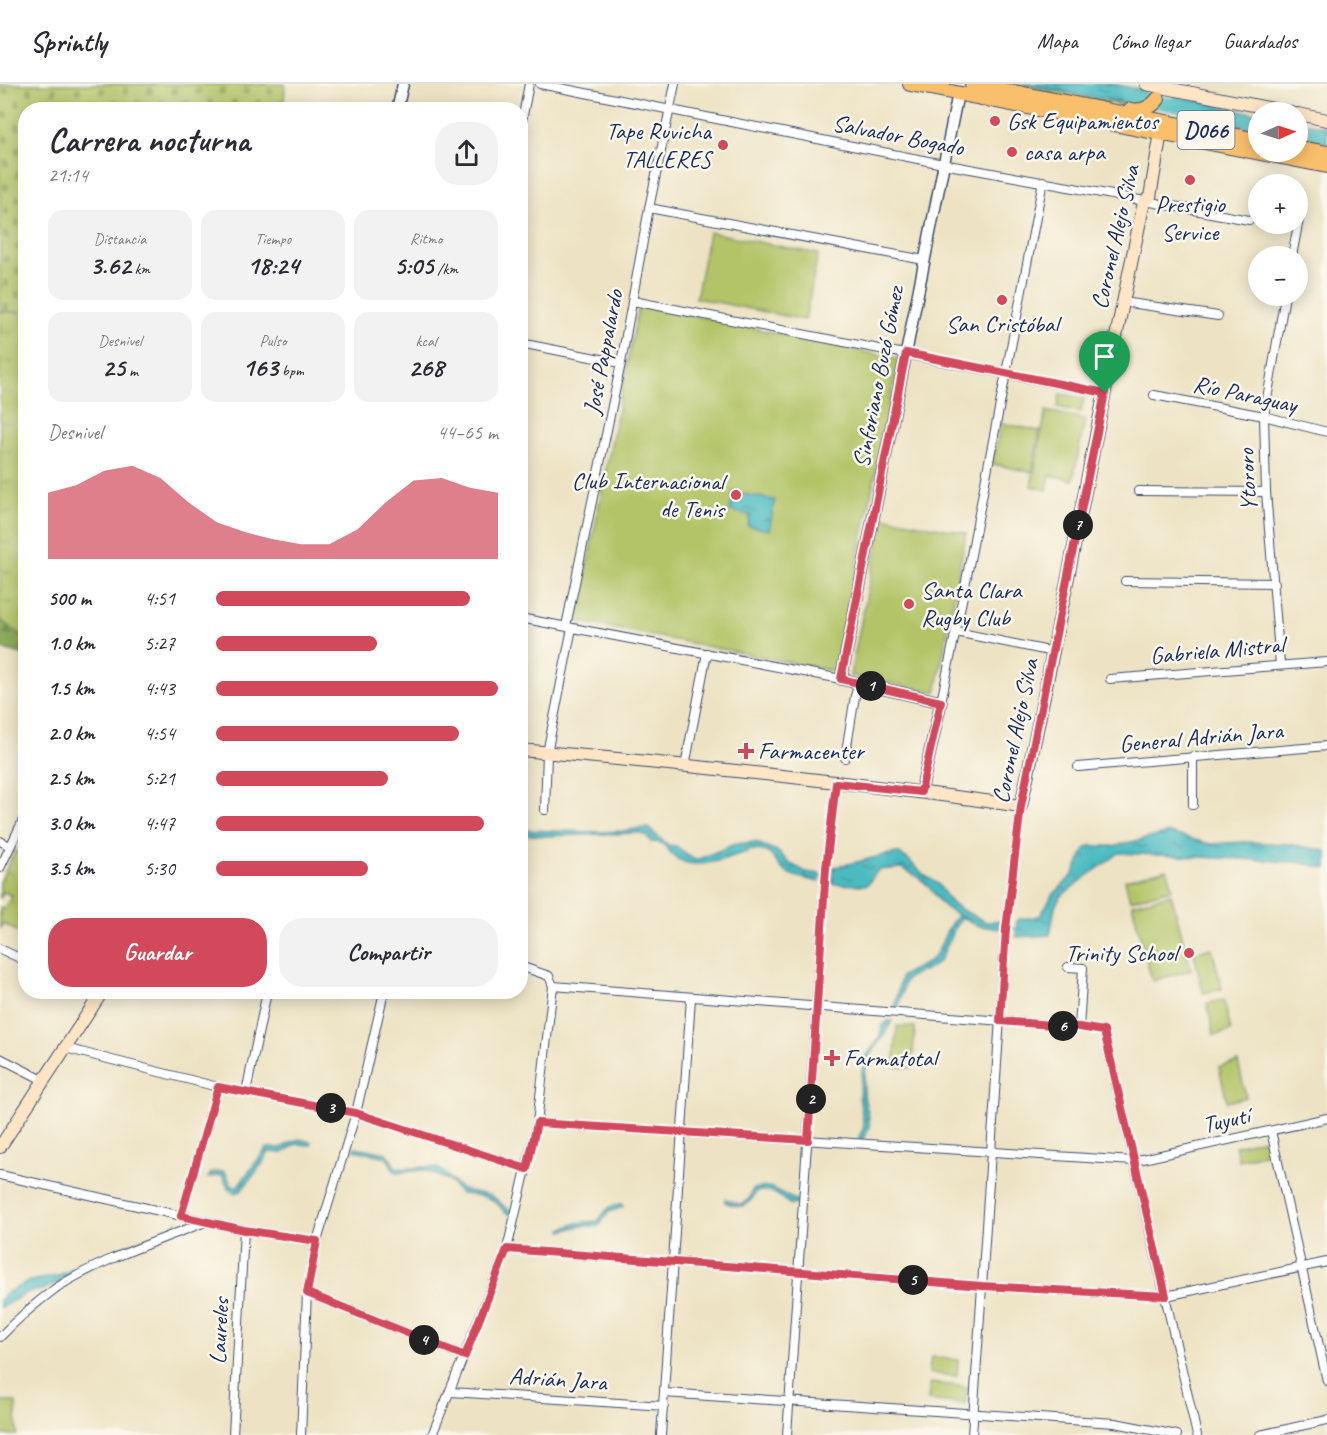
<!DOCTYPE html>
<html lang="es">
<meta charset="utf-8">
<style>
body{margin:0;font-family:Caveat,sans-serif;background:#f2f2f3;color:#2b2b33;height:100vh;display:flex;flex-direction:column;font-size:22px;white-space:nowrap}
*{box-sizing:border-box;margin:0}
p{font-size:20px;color:#7c7c81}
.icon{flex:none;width:33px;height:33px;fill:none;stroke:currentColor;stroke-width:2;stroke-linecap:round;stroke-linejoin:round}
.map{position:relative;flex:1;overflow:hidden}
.drawer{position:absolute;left:18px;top:18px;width:510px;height:897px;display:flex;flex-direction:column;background:#fff;border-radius:24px;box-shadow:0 3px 15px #0003}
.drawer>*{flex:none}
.needle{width:39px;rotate:87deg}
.tools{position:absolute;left:1248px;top:18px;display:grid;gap:12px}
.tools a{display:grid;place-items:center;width:60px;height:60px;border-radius:50%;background:#fff;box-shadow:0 3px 15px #0003;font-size:30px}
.pin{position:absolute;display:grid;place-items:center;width:51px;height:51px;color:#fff;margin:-62px -26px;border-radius:50% 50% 50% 0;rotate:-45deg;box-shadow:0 0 6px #0007}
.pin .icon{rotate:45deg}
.km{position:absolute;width:30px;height:30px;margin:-15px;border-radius:50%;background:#222;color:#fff;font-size:16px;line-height:30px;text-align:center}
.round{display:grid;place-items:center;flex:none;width:63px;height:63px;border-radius:24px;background:#f2f2f3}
.summary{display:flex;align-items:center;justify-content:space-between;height:102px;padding:0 30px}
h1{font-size:33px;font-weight:700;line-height:45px}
.metrics{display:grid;grid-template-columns:repeat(3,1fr);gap:9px;height:102px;padding:6px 30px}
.metrics div{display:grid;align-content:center;border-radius:15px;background:#f2f2f3;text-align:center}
.metrics b{font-size:26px;font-weight:700}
.metrics small{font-size:16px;font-weight:400}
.metrics p{font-size:16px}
.chart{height:168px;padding:12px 30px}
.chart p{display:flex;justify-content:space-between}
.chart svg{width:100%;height:108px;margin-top:6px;fill:#d1495b;opacity:.7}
.button{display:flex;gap:12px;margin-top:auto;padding:12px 30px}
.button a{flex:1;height:69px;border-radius:24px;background:#d1495b;color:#fff;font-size:24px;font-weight:700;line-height:69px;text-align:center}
.button a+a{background:#f2f2f3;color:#2b2b33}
ul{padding:0 30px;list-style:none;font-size:20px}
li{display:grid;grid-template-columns:96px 72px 1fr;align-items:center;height:45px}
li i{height:15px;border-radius:8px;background:#d1495b}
header{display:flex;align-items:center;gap:36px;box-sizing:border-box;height:84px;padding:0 30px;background:#fff;border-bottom:2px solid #e1e1e2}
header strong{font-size:28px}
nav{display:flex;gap:33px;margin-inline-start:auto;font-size:21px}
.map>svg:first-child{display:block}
.grass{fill:url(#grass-tufts);stroke:#677a62;stroke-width:1.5}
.forest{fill:url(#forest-firs);stroke:#546c5d;stroke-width:1.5}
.cemetery{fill:url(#cemetery-stones);stroke:#677a62;stroke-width:1.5}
.park{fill:url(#park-crowns);stroke:#677a62;stroke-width:1.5}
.garden{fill:#b3c467;stroke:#677a62;stroke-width:1.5}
.water{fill:url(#water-ripples);stroke:#347590;stroke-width:1.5}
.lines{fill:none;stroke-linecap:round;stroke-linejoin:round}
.stream{stroke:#4cbbc1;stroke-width:2}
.river{stroke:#4cbbc1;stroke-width:14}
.minor-casing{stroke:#3a4a6d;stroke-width:10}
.tertiary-casing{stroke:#3a4a6d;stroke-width:13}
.secondary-casing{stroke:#3a4a6d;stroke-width:14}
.trunk-casing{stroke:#3a4a6d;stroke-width:16}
.minor{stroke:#fff;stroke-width:8}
.tertiary{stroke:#fff;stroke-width:10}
.secondary{stroke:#fde5c5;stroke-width:12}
.trunk{stroke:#f9bf6d;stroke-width:14}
.route-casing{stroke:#fff;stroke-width:12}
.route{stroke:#d1495b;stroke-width:8}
.poi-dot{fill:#d1495b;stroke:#fbf7ec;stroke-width:2}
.labels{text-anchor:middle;stroke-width:5;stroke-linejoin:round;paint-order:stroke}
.shield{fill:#fbf7ec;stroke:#5e6b89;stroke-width:1.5}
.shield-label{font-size:22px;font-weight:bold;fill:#1b2f5e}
.poi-label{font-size:24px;fill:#1b2f5e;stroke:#fbf7ec;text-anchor:start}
.street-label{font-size:24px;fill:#1b2f5e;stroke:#fbf7ec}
</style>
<header>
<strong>Sprintly</strong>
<nav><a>Mapa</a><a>Cómo llegar</a><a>Guardados</a></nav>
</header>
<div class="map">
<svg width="1327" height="1351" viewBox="0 0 1327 1351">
<defs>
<pattern id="grass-tufts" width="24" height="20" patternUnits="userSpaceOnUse" patternTransform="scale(1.5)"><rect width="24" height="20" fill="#b3c467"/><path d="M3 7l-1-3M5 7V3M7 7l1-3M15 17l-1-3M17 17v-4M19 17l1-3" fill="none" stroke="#91a058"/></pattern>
<pattern id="forest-firs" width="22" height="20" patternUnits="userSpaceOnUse" patternTransform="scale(1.5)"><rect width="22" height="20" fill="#8eaa5c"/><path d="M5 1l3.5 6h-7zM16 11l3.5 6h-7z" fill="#738b4f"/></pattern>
<pattern id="cemetery-stones" width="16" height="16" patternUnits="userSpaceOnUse" patternTransform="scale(1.5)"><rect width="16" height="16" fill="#b3c467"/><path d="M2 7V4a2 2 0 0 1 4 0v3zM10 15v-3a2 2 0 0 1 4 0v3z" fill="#91a058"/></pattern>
<pattern id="park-crowns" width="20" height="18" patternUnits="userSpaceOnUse" patternTransform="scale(1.5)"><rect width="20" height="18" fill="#b3c467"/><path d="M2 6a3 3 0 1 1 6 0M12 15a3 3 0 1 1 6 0" fill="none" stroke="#91a058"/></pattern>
<pattern id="water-ripples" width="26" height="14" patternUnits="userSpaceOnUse" patternTransform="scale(1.5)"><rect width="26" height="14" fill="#4cbbc1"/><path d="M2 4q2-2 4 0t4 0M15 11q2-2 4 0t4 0" fill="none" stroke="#3e98a0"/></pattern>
</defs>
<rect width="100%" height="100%" fill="#fbf7ec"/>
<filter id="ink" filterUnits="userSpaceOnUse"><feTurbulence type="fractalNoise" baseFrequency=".0167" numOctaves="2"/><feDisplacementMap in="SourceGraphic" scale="12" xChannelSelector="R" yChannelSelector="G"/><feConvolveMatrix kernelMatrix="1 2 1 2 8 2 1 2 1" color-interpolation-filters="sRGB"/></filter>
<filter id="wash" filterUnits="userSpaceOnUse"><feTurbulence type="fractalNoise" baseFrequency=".008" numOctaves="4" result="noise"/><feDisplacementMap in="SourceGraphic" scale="24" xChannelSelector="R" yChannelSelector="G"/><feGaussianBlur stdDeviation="1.35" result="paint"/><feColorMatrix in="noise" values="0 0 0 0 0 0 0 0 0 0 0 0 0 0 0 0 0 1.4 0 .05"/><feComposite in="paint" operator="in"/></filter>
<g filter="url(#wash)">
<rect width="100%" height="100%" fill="#ede3c4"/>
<g class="grass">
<path d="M994 0H1017L1136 21 1135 23 1109 19 1088 18Z"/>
<path d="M0 228H25V555L0 536Z"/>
</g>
<path class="forest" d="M0 536 25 555V571L0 564Z"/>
<path class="cemetery" d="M0 0H285L284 25 26 26 25 228H0Z"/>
<path class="park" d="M15 767 24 771 25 769V795L21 804 25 806V851L3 840 0 844V823L5 825 11 811 3 808 0 815V798Z"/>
<g class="garden">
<path d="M709 148 818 170 805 236 696 214Z"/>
<path d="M639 220 899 275 835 587 576 537Z"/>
<path d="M1060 310 1084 314 1081 328 1058 323Z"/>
<path d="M1046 327 1085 335 1073 396 1050 391 1047 406 1031 402Z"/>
<path d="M1001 339 1040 347 1032 388 992 380Z"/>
<path d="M883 433 966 449 936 608 850 592Z"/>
<path d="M1167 785 1172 805 1130 816 1125 796Z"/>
<path d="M1171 810 1191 886 1152 897 1132 820Z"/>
<path d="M1212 864 1222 905 1203 909 1194 869Z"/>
<path d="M1224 916 1231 947 1214 951 1207 919Z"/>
<path d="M897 942 915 943 912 984 894 983Z"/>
<path d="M1238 978 1246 1013 1227 1018 1219 983Z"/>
<path d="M1264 1055 1267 1069 1239 1076 1235 1062Z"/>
<path d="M931 1273 958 1276 957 1292 929 1289Z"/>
<path d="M930 1299 967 1303 965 1320 928 1316Z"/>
<path d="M0 1318H16L17 1351H0Z"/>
</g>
<g class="water">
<path d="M1023 0H1112L1146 6 1143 21 1083 12Z"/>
<path d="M1175 12 1258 30V46L1172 26Z"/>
<path d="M1298 38 1327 43V59L1298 53Z"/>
<path d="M733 408 775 416 769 446 748 442 750 431 730 427Z"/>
<path d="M648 744 668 761 676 762 693 775H699L735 760 755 758 777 767 789 779 806 788 820 790 819 798C809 795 795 794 786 788 772 778 775 765 752 766 729 773 694 790 674 772 663 763 668 758 651 758L647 752 640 749 545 752 520 750 521 746 595 748 628 747 634 745Z"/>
<path d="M1169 749 1210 760 1245 758 1289 760 1327 767V784L1297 778 1119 769 1062 811 1055 822 1050 851 1016 853 1017 836 1040 832 1053 811 1073 791 1085 765 1090 762H1114Z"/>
<path d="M898 769 908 775 923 790 938 800 951 819 964 827 986 838 999 837V845L979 842 962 833C950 846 949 863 939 877 930 888 914 887 905 897L898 924H894L901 893C910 884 926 883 934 873 944 860 946 841 958 831 940 822 941 819 930 804 924 795 911 789 902 784L878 786 867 801 833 800 834 783C856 780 876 771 898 769Z"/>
<path d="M888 937H892C885 952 873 963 868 978 864 986 864 997 864 1006 863 1026 878 1038 862 1056L858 1055 864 1043 859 1011 864 975 879 955 883 941Z"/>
<path d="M299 1055 312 1058 311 1061 296 1060 283 1069 269 1068 262 1080 241 1107 235 1109 229 1106 222 1091 208 1094 211 1089 223 1087 226 1089 231 1101 237 1103 267 1064H280Z"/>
<path d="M355 1063 387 1069 396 1084C408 1086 421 1082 433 1083 443 1084 452 1098 459 1103 467 1109 481 1108 491 1112 500 1116 504 1125 514 1128L513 1131 505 1129C495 1112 479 1111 461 1110L448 1096 427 1087 422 1086 397 1089C390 1085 392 1077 385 1073 379 1070 362 1068 354 1066Z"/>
<path d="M767 1103C780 1104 786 1115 798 1116V1120L791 1121C779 1113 773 1103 756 1108 748 1125 741 1125 725 1118V1115L741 1121 749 1115 753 1105Z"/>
<path d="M623 1120V1123L609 1128 598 1142H581L562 1147V1145L577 1139 598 1137C606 1127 608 1120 623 1120Z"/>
<path d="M177 1137H178L171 1147 111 1172 43 1206 28 1208 0 1224V1215L8 1208 30 1197 57 1192 142 1155C157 1152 167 1148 177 1137Z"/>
</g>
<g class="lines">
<g class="stream">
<path d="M818 794 836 789"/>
<path d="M999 843 1017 845"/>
</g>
<path class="river" d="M1127 12 1191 24"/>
</g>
</g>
<g filter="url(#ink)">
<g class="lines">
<defs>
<g id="minor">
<path d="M540 0 943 80 1249 136"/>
<path d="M520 47 529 0"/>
<path d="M649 124 924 176"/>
<path d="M1292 172 1300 130"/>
<path d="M633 217 1105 309"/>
<path d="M1123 218 1218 232"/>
<path d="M520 259 621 279"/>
<path d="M1154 311 1264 332 1327 348"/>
<path d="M1138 407 1266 408"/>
<path d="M1125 497 1275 499"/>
<path d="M520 534 841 595"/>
<path d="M566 542 621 279 649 124 675 0"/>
<path d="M956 548 1054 568"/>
<path d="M1280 581 1266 408 1264 332 1285 212"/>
<path d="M1110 595 1327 578"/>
<path d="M941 618 965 502 1043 97"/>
<path d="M845 674 855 612 859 599"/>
<path d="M685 682 707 569"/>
<path d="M1078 683 1327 662"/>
<path d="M1193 721V672"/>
<path d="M545 726 547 669 572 544"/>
<path d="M0 757 10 762"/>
<path d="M0 784 26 730"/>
<path d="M0 865 26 877"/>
<path d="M1068 883 1083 884 1079 943"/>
<path d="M553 902 1079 943 1104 947 1197 1351"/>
<path d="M65 964 218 1003 356 1029 527 1085"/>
<path d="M0 974 43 996"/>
<path d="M246 1008 267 908"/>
<path d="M537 1039 1134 1077 1327 1034"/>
<path d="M1271 1047 1327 1297"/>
<path d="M0 1091 244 1146 317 1157"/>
<path d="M181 1132 218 1003"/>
<path d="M507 1165 982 1202 1166 1212 1327 1178"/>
<path d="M307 1209 465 1272"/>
<path d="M0 1253C17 1235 36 1219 56 1204 99 1176 158 1157 205 1138"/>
<path d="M451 1308 664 1322"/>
<path d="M664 1309 1115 1339 1177 1351"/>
<path d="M233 1351 244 1146"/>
<path d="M301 1351 307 1209 317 1157 356 1029 384 908"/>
<path d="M432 1351 507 1165 537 1039 553 902 549 892 520 882"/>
<path d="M661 1351 691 914"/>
<path d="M787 1351 826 784 836 699"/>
<path d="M972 1351 1006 845 1021 722"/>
<path d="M1260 1351 1327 1336"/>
</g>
<g id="tertiary">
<path d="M397 26 403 0"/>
<path d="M921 708 941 618 841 595 958 9"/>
</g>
<g id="secondary">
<path d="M1146 0 1289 28"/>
<path d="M1298 30 1327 36"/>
<path d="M520 666C688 681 855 698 1021 722 1064 521 1101 319 1144 118L1150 113 1160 54 1158 49"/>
<path d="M0 1063 102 908"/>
</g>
<g id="trunk">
<path d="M910 0 1327 82"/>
<path d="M972 0 1258 56"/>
<path d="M1130 26C1141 28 1151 24 1158 15"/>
<path d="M1298 64 1327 69"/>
</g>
</defs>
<use href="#minor" class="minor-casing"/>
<use href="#tertiary" class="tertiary-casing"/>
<use href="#secondary" class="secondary-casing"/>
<use href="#trunk" class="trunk-casing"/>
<use href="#minor" class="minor"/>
<use href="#tertiary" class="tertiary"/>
<use href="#secondary" class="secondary"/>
<use href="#trunk" class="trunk"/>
</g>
</g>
<g class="lines" filter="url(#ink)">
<defs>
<path id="route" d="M906 269 1105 309 1021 722 1006 845 1000 937 1079 943 1104 947 1166 1212 982 1202 507 1165 465 1272 307 1209 317 1157 244 1146 181 1132 218 1003 356 1029 527 1085 537 1039 808 1056 826 784 836 699 921 708 941 618 841 595Z"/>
</defs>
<use href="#route" class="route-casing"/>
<use href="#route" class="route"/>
</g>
<g class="poi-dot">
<circle cx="995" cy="37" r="6"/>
<circle cx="723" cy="61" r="6"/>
<circle cx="1012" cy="68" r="6"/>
<circle cx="1190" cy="96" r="6"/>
<circle cx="1002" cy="216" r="6"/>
<circle cx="736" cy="411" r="6"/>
<circle cx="909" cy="520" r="6"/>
<path d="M743 658h6v6h6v6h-6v6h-6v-6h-6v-6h6z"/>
<circle cx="1189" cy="869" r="6"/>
<path d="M829 965h6v6h6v6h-6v6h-6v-6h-6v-6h6z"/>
</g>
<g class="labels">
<rect class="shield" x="1177.5" y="27" width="57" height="38" rx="4.5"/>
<g class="shield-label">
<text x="1206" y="54">D066</text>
</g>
<g class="poi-label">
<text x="1007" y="45">Gsk Equipamientos</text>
<text x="711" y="55" text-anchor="end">Tape Ruvicha<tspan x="711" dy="28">TALLERES</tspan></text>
<text x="1024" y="76">casa arpa</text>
<text x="1190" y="128" text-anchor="middle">Prestigio<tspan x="1190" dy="28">Service</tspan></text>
<text x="1002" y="248" text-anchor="middle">San Cristóbal</text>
<text x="724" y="405" text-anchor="end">Club Internacional<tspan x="724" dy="28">de Tenis</tspan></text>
<text x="921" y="514">Santa Clara<tspan x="921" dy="28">Rugby Club</tspan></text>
<text x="758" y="675">Farmacenter</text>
<text x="1177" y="877" text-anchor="end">Trinity School</text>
<text x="844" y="982">Farmatotal</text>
</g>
<g class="street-label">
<text transform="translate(898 51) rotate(11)" y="8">Salvador Bogado</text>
<text transform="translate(1115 153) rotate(-77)" y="8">Coronel Alejo Silva</text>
<text transform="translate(603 268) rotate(-79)" y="8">José Pappalardo</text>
<text transform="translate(878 293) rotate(-79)" y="8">Sinforiano Buzó Gómez</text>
<text transform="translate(1245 310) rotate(12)" y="8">Río Paraguay</text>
<text transform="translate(1247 396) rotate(-93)" y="8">Ytororo</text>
<text transform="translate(1217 566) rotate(-5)" y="8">Gabriela Mistral</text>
<text transform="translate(1015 647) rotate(-78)" y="8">Coronel Alejo Silva</text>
<text transform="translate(1201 653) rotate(-5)" y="8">General Adrián Jara</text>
<text transform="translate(1226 1036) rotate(-13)" y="8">Tuyutí</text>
<text transform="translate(219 1247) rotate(-87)" y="8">Laureles</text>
<text transform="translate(558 1295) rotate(4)" y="8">Adrián Jara</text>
</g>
</g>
</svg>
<div class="tools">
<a><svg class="needle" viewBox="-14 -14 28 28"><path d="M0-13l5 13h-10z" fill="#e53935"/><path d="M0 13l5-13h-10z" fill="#7c7c81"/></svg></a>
<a>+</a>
<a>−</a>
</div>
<div class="pin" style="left:1105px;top:309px;background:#1e9e55"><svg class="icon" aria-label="arrive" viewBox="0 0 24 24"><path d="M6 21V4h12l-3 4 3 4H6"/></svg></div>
<b class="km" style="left:871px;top:602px">1</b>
<b class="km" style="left:811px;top:1015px">2</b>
<b class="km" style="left:331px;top:1024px">3</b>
<b class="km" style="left:424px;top:1256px">4</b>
<b class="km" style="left:913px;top:1196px">5</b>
<b class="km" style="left:1063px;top:942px">6</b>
<b class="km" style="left:1078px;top:441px">7</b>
<section class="drawer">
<div class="summary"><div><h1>Carrera nocturna</h1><p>21:14</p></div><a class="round"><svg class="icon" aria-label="share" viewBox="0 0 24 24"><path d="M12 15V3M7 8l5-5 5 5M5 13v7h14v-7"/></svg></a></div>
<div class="metrics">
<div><p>Distancia</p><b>3.62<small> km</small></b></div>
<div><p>Tiempo</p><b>18:24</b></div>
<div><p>Ritmo</p><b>5:05<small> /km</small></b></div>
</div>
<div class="metrics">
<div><p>Desnivel</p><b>25<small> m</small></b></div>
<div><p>Pulso</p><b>163<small> bpm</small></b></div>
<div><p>kcal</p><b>268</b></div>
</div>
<div class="chart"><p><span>Desnivel</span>44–65 m</p>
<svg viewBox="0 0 160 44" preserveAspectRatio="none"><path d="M0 44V17L10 14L20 8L30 6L40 11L50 21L60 29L70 33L80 36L90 38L100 38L110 32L120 21L130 12L140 11L150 15L160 17V44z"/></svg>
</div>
<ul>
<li><b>500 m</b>4:51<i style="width:90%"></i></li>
<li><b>1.0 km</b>5:27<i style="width:57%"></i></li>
<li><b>1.5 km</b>4:43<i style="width:100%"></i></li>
<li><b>2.0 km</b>4:54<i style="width:86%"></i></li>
<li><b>2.5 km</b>5:21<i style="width:61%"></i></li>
<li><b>3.0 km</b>4:47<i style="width:95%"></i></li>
<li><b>3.5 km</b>5:30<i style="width:54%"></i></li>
</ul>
<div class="button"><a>Guardar</a><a>Compartir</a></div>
</section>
</div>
